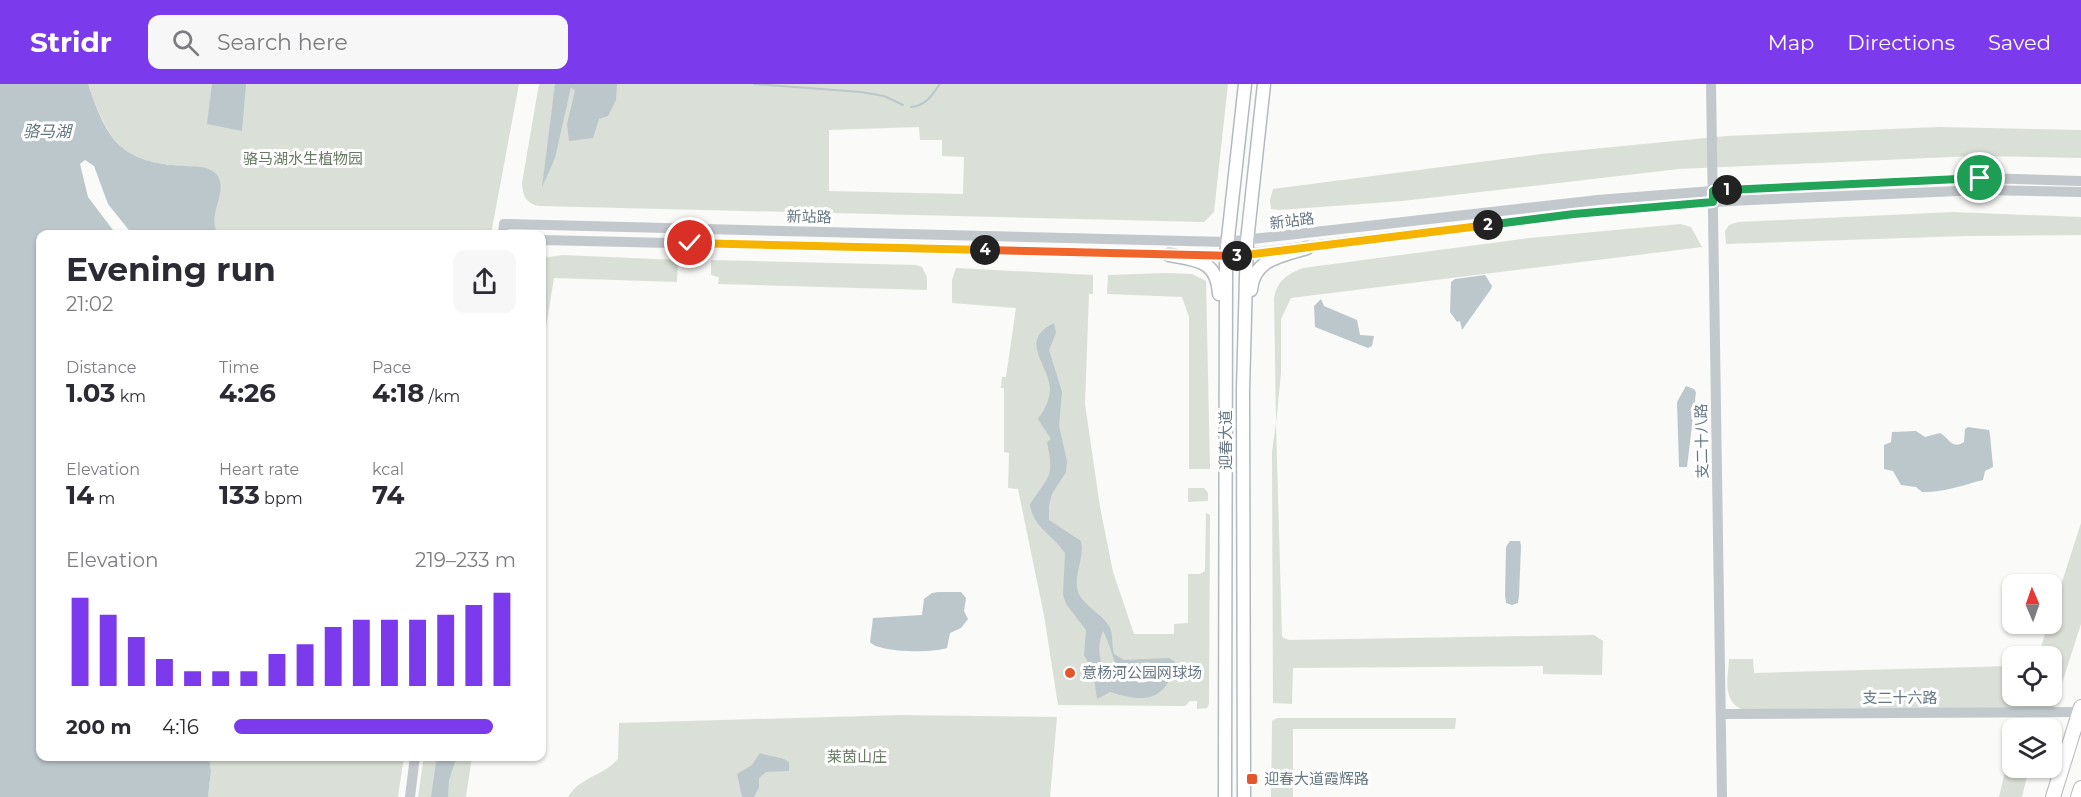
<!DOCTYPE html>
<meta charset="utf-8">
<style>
body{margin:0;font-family:Montserrat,"Noto Sans SC",sans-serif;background:#f7f7f7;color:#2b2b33;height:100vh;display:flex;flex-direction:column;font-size:22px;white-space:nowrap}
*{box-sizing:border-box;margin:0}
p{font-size:20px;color:#7c7c81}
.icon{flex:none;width:33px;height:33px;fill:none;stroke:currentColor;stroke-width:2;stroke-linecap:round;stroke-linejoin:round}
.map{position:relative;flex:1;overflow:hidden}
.drawer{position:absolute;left:36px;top:146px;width:510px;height:531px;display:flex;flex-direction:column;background:#fff;border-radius:12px;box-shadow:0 2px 4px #0004}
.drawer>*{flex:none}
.needle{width:39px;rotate:358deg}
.tools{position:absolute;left:2002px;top:490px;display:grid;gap:12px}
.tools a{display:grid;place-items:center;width:60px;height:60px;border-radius:12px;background:#fff;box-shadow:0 2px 4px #0004;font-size:30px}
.pin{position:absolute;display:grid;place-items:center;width:51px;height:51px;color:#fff;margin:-26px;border:3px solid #fff;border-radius:50%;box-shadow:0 2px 6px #0007}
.km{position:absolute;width:30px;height:30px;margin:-15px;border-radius:50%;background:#222;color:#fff;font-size:16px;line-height:30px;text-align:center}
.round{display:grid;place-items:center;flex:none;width:63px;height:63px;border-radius:12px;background:#f7f7f7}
.overview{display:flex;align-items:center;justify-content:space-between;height:102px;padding:0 30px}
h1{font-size:33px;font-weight:700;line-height:45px}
.figures{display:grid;grid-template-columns:repeat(3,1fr);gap:9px;height:102px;padding:6px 30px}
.figures div{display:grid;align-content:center}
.figures b{font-size:26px;font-weight:700}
.figures small{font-size:16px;font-weight:400}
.figures p{font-size:16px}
.chart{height:168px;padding:12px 30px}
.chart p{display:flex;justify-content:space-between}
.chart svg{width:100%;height:108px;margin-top:6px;stroke:#7c3aed;stroke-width:6}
ul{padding:0 30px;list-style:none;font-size:20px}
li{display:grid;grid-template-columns:96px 72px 1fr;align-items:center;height:45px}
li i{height:15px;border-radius:8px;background:#7c3aed}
header{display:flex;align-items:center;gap:36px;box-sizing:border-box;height:84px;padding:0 30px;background:#7c3aed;color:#fff}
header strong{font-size:28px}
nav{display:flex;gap:33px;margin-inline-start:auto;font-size:21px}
.search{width:420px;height:54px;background:#f7f7f7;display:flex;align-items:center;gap:15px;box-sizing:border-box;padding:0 21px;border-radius:12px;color:#7c7c81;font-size:22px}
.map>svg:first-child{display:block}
.green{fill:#dadfd7;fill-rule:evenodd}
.water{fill:#bbc7cb;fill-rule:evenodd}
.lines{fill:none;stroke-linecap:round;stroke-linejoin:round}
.stream{stroke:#bbc7cb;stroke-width:2}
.secondary-casing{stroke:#b3babf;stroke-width:15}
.trunk-casing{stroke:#b4b9bd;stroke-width:16}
.tertiary{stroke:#c3c8cc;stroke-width:10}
.secondary{stroke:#fff;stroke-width:12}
.trunk{stroke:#fff;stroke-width:14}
.split-1-casing{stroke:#fff;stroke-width:12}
.split-2-casing{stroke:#fff;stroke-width:12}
.split-3-casing{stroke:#fff;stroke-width:12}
.split-4-casing{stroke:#fff;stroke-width:12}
.split-5-casing{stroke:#fff;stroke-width:12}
.split-1{stroke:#22a559;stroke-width:8}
.split-2{stroke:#22a559;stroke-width:8}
.split-3{stroke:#f5b400;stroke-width:8}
.split-4{stroke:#f0652b;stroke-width:8}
.split-5{stroke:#f5b400;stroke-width:8}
.poi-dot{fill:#e4572e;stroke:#fff;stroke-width:2}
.labels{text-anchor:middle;stroke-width:6;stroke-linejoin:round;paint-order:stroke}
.park-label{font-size:15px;fill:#687a64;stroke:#fff}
.street-label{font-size:15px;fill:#657683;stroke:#fff}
.poi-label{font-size:15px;fill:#657683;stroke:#fff;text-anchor:start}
.water-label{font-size:16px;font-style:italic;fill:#60757c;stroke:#fff}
</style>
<header>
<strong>Stridr</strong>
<div class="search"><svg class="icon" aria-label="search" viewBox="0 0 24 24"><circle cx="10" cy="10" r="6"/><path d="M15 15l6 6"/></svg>Search here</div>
<nav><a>Map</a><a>Directions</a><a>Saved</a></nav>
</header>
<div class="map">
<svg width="2081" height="713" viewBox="0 0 2081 713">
<rect width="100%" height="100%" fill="#fafaf8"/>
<g class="green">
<path d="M88 0H519L491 150H219C209 138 217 120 220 106L207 84C130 78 115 77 88 0Z"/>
<path d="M539 0H1228L1214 128 1204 138 539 122C526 119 523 113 522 99ZM919 43 920 56H942V72L964 73 963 110 829 107V46Z"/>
<path d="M1939 43 2081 46V74L1974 72 1679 85 1402 117 1279 126 1271 125 1270 116 1273 105 1541 70 1726 52Z"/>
<path d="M1953 128 2081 133V151L1966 152 1726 160 1725 147 1729 141 1738 138Z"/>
<path d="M1680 140 1691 143 1702 163 1291 214 1281 235V289L1276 340 1282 553 1289 556 1594 551 1603 557 1602 591 1543 590V582L1293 584 1292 620 1273 619 1272 368 1276 339 1274 214C1278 196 1286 191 1303 184L1529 154Z"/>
<path d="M563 171 678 176 677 198 554 194 542 268V174Z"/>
<path d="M711 176 916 181 922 183 927 193V206L718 200 719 193 711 191Z"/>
<path d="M956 184 1093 191V210H1089L1085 320 1100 423 1113 488 1134 550H1174V540L1188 539V490H1200L1205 487 1206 429 1210 431 1209 620 1207 624 1197 625V617H1190L1185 622 1058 621 1044 531 1018 405 1008 404 1009 369 1004 368V304H1001L1002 293H1006L1016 224 952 219V196Z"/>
<path d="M1166 189 1192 190 1206 197 1210 385H1189V233L1182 213 1107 210 1108 191Z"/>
<path d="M1188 404H1204L1208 409V417L1188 418Z"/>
<path d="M2081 439V540L2054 624 1741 625C1722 616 1728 593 1729 575H1753L1754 589 2013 582V612H2052V573H2038L2048 540H2052V529Z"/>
<path d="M900 631 1057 633 1050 713H568C580 693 603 692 618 675L619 639Z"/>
<path d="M1277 634H1456L1455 645H1293V713H1271L1272 644V637Z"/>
<path d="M209 672H404L398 713H208L211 687Z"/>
<path d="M424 672H472L466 713H418Z"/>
<path d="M2013 681V684H2029L2022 713H1999L2006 683Z"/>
</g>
<g class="water">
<path d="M0 0H88C108 58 120 78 184 82 194 83 207 81 215 89 232 104 204 133 219 150H132L108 120 94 82 85 76 80 80 88 113 116 150H40V672H209L211 687 208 713H0Z"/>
<path d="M212 0H246L242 47 207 40Z"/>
<path d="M555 0H617L616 16 608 32 599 35 593 54 569 57 567 40 575 7 571 3 555 74 542 103Z"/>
<path d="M1485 191 1492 202 1491 205 1462 246 1460 237 1457 238 1450 228 1451 198 1455 195Z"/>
<path d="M1321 215 1324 222 1357 236 1360 251 1374 252 1372 262 1368 264 1315 243 1314 222Z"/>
<path d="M1054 239 1056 249 1049 266 1062 308 1059 342 1067 377 1066 388 1052 410 1049 422V436L1081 457C1085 474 1073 490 1078 508 1083 521 1102 530 1109 542 1114 550 1111 561 1114 570L1124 576 1169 574 1175 578C1167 618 1144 619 1110 608L1097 615 1093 587 1084 571 1086 546 1066 520 1063 511 1065 469C1053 451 1033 443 1030 421 1048 391 1055 396 1047 358L1051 355 1038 335C1045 325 1050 316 1050 304 1048 279 1018 257 1054 239ZM1103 547C1106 551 1119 588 1119 594L1117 596 1106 594C1100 577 1096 564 1103 547ZM1149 578 1157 584 1154 588V595L1143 599 1132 597 1123 584 1126 580Z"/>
<path d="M1686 302 1694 305 1696 308 1687 383H1679L1677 318Z"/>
<path d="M1968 343 1989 346 1990 351 1993 383 1985 387 1983 396C1963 401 1942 409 1922 408L1916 403 1901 401 1893 387 1884 385V361L1891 358 1892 348 1916 347 1925 353 1940 349C1949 354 1952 366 1964 358L1965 345Z"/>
<path d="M1510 457H1520L1521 462 1519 512 1518 519 1512 521 1506 519 1505 512 1506 463Z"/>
<path d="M938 508H961L966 514 964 527 968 535 961 544 950 549 947 564C933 569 879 569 870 558L873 534 922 531 924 515 932 509Z"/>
<path d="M760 669C769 673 781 672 789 678V687L766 688 759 694V703L754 713H742L737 690 752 681Z"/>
<path d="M437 672H457L449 696 448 713H431Z"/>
</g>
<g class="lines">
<g class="stream">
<path d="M754 0 861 8 884 12 903 21"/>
<path d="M911 23C926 22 932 11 940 0"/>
</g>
<defs>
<g id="secondary">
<path d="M1169 171C1197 176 1217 176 1219 210"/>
<path d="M1251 206C1253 175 1282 172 1307 164"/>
<path d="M1225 713 1226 172 1245 0"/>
<path d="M1244 713 1243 306 1247 157 1264 0"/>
</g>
<g id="trunk">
<path d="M2053 713 2081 623"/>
<path d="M2078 713 2081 704"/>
</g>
</defs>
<use href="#secondary" class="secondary-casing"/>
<use href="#trunk" class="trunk-casing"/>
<g class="tertiary">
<path d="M1711 0 1722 713"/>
<path d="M503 150 504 140 1226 158 1598 116 1725 106 1980 94 2081 97"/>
<path d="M542 156 1226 172 1574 130 1729 117 1982 106 2081 108"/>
<path d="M1721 630 2079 628"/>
<path d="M410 713 415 672"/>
</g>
<use href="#secondary" class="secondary"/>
<use href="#trunk" class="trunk"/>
</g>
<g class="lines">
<defs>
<path id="split-1" d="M1727 106 1980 94"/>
<path id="split-2" d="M1488 141 1574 130 1713 118V107L1727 106"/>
<path id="split-3" d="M1237 172 1488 141"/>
<path id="split-4" d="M985 166 1237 172"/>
<path id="split-5" d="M690 159 985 166"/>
</defs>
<use href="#split-1" class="split-1-casing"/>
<use href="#split-2" class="split-2-casing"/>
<use href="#split-3" class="split-3-casing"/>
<use href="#split-4" class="split-4-casing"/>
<use href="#split-5" class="split-5-casing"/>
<use href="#split-1" class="split-1"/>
<use href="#split-2" class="split-2"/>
<use href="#split-3" class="split-3"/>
<use href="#split-4" class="split-4"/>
<use href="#split-5" class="split-5"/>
</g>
<g class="poi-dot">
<circle cx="1070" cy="589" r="6"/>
<rect x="1246" y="689" width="12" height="12" rx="3"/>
</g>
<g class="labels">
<g class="park-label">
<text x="303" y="80">骆马湖水生植物园</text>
<text x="857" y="678">莱茵山庄</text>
</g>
<g class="street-label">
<text transform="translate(809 133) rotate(1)" y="5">新站路</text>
<text transform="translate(1292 137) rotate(-7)" y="5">新站路</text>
<text transform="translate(1226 356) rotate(-90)" y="5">迎春大道</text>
<text transform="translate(1702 357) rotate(-91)" y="5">支二十八路</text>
<text x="1900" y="619">支二十六路</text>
</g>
<g class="poi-label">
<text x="1082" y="594">意杨河公园网球场</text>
<text x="1264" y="700">迎春大道霞辉路</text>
</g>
<g class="water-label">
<text x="47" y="53">骆马湖</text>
</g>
</g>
</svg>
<div class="tools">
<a><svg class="needle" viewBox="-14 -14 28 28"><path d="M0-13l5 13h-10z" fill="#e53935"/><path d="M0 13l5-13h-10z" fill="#7c7c81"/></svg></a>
<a><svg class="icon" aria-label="locate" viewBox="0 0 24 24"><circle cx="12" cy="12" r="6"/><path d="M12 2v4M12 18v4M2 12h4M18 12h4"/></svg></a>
<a><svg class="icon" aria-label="layers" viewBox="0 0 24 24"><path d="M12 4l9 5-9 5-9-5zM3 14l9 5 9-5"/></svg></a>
</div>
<div class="pin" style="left:1980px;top:94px;background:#1e9e55"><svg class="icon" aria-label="arrive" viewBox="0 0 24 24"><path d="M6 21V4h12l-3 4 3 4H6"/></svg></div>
<div class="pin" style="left:690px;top:159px;background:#d93025"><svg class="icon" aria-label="check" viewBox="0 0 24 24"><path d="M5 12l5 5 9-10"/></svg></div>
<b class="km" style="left:1727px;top:106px">1</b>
<b class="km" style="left:1488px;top:141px">2</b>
<b class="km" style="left:1237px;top:172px">3</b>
<b class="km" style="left:985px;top:166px">4</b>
<section class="drawer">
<div class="overview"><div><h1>Evening run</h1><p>21:02</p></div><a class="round"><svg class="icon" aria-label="share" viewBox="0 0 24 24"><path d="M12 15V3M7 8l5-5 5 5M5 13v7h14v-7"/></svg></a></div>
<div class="figures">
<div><p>Distance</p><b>1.03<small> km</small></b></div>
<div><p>Time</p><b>4:26</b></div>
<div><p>Pace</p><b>4:18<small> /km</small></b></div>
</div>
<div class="figures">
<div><p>Elevation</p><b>14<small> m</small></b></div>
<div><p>Heart rate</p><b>133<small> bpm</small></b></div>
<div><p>kcal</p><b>74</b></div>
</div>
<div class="chart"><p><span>Elevation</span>219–233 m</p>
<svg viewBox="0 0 160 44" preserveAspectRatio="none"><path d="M5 44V8M15 44V15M25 44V24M35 44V33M45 44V38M55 44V38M65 44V38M75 44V31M85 44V27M95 44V20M105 44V17M115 44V17M125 44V17M135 44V15M145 44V11M155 44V6"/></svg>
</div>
<ul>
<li><b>200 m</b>4:16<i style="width:92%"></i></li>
</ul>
</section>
</div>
